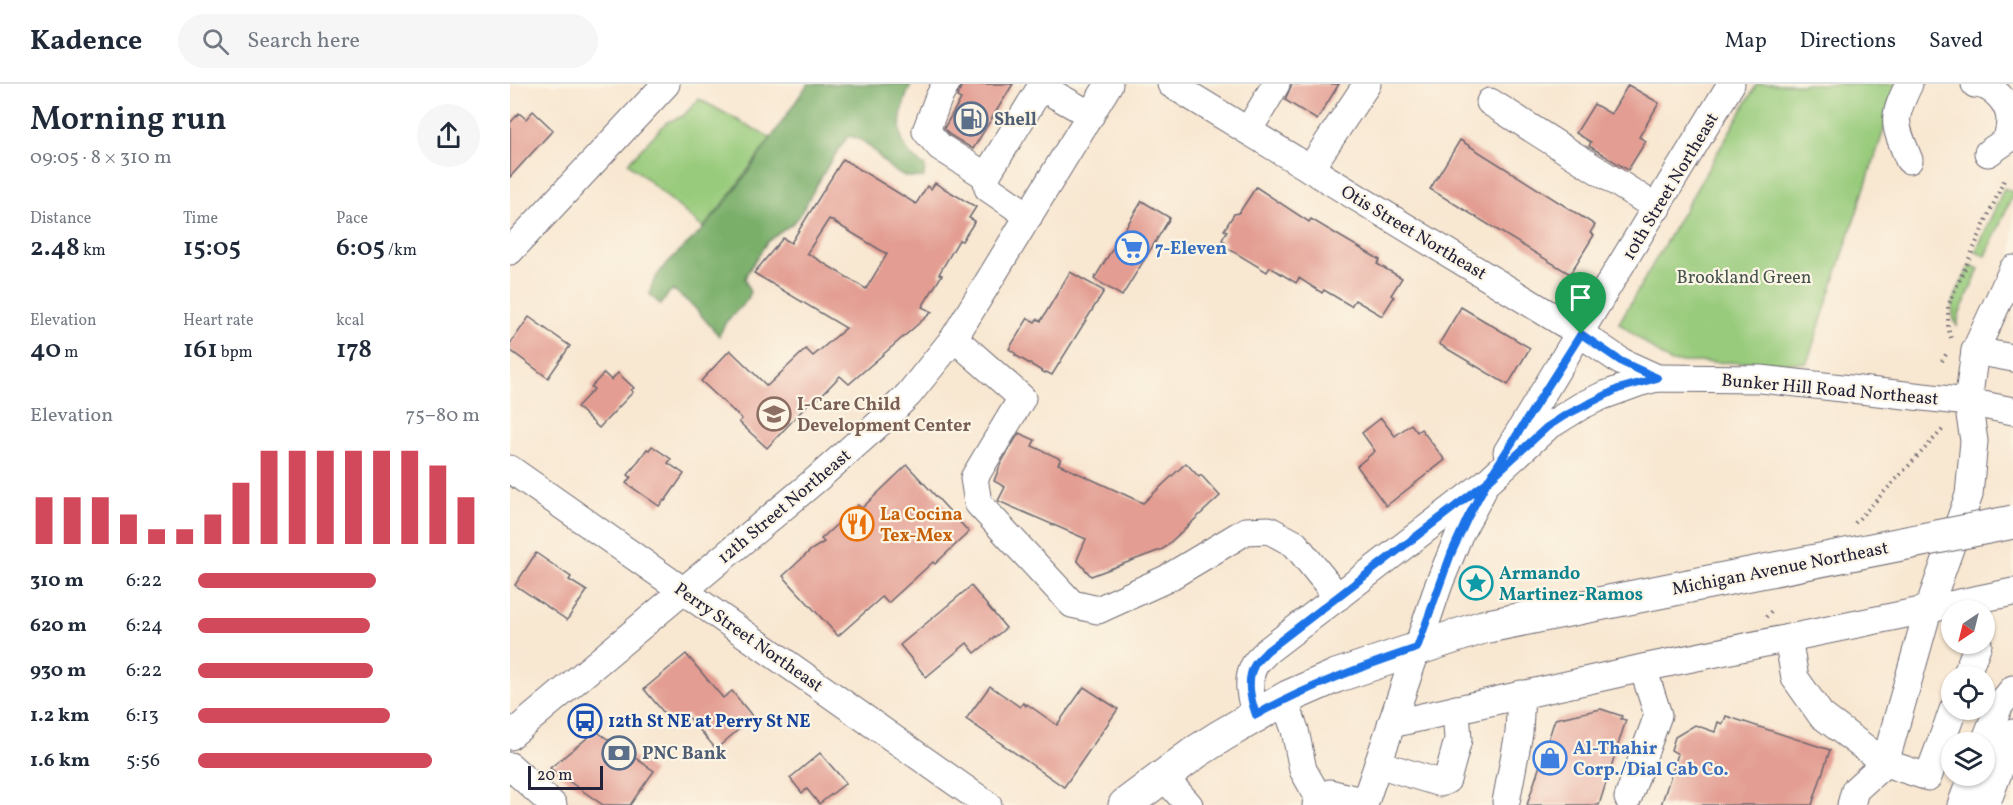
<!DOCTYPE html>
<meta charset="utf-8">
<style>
body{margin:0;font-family:Vollkorn,serif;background:#f6f6f7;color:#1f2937;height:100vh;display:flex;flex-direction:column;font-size:22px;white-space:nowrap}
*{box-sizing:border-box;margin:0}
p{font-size:20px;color:#747a83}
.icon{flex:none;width:33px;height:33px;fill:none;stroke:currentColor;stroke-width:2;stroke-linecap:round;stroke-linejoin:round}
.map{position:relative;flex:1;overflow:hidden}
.drawer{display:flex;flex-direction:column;background:#fff;width:510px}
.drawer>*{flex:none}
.needle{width:39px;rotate:215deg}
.buttons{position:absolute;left:1431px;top:516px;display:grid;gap:12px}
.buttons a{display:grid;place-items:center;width:54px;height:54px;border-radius:50%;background:#fff;box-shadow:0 2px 4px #0004;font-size:30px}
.scale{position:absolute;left:18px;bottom:15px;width:75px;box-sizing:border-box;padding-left:6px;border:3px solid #22223b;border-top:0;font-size:16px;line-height:21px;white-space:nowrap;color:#22223b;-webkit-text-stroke:4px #fcf5e5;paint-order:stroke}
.pin{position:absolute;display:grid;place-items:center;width:51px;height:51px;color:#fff;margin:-62px -26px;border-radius:50% 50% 50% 0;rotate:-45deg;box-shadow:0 0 6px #0007}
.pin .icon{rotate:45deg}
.round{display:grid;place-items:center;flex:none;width:63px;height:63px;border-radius:32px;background:#f6f6f7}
.headline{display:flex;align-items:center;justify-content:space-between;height:102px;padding:0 30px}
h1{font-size:33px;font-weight:600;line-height:45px}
.stats{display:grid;grid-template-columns:repeat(3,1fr);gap:9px;height:102px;padding:6px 30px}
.stats div{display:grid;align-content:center}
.stats b{font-size:26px;font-weight:600}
.stats small{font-size:16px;font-weight:400}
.stats p{font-size:16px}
.chart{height:168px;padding:12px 30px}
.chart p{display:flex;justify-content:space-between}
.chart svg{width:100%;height:108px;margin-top:6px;stroke:#d1495b;stroke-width:6}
ul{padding:0 30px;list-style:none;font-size:20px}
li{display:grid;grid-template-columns:96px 72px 1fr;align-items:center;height:45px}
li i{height:15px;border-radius:8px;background:#d1495b}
header{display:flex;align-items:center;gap:36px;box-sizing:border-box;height:84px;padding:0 30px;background:#fff;border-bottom:2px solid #e0e1e3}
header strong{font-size:28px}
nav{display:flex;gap:33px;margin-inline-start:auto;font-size:21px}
.search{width:420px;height:54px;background:#f6f6f7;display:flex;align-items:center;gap:15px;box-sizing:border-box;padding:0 21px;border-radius:33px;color:#747a83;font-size:22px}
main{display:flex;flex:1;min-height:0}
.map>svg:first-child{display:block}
.green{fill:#98cb7b;stroke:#5d765b;stroke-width:1.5}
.forest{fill:#7aaf6b;stroke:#4e6853;stroke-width:1.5}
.building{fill:#e39d92;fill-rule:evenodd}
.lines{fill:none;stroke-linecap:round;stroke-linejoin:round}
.minor-casing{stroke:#6d6770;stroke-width:29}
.major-casing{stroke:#6d6770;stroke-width:35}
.path{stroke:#6d6770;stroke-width:4;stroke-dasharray:1.5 4.5;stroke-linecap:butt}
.minor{stroke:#fff;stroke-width:27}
.major{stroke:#fff;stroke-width:33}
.major-bridge-casing{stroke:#6d6770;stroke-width:35;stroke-linecap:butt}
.major-bridge{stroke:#fff;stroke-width:33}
.route-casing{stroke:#fff;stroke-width:12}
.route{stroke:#1a73e8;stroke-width:8}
.labels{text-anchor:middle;stroke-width:4.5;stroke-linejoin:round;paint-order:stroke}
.service-label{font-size:18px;font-weight:bold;fill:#4e5e75;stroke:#fcf5e5;text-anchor:start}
.street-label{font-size:18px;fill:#22223b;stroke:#fcf5e5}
.shop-label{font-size:18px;font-weight:bold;fill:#366cbe;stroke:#fcf5e5;text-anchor:start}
.park-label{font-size:18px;fill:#45554e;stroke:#fcf5e5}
.education-label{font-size:18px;font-weight:bold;fill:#785e54;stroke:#fcf5e5;text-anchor:start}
.food-label{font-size:18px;font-weight:bold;fill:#c56008;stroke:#fcf5e5;text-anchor:start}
.culture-label{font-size:18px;font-weight:bold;fill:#0d838f;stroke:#fcf5e5;text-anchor:start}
.transit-label{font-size:18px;font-weight:bold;fill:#164399;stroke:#fcf5e5;text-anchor:start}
</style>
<header>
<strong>Kadence</strong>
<div class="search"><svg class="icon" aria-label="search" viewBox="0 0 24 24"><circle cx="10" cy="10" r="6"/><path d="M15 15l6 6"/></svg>Search here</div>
<nav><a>Map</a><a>Directions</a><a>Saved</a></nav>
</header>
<main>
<section class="drawer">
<div class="headline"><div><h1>Morning run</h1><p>09:05 · 8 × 310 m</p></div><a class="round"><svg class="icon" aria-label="share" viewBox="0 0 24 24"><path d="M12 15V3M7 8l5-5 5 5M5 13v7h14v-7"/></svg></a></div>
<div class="stats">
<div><p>Distance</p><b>2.48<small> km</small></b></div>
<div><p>Time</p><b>15:05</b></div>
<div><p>Pace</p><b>6:05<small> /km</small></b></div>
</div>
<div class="stats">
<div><p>Elevation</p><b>40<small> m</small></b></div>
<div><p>Heart rate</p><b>161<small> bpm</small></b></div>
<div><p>kcal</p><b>178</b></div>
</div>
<div class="chart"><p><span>Elevation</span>75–80 m</p>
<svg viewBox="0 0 160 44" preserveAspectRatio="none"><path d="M5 44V25M15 44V25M25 44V25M35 44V32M45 44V38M55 44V38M65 44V32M75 44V19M85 44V6M95 44V6M105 44V6M115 44V6M125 44V6M135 44V6M145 44V12M155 44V25"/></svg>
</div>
<ul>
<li><b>310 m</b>6:22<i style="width:63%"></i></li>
<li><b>620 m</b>6:24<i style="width:61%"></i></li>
<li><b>930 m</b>6:22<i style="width:62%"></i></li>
<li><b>1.2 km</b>6:13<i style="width:68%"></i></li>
<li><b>1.6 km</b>5:56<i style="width:83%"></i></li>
</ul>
</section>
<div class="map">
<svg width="1503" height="721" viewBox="0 0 1503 721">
<rect width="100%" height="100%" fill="#fcf5e5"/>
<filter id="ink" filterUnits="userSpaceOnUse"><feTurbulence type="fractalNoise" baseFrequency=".0167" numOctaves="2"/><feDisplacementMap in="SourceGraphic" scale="12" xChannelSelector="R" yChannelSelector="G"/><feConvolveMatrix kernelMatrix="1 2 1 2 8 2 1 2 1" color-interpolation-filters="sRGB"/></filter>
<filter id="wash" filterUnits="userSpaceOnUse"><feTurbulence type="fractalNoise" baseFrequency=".008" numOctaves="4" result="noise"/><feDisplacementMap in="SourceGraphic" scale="24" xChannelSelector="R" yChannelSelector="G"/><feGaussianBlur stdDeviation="1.35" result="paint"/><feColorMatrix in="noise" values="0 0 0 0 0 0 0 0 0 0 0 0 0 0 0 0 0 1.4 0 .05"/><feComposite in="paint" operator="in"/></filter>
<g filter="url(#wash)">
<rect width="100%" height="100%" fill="#f8e7d1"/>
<g class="green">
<path d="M1247 0H1389L1297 279 1160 278 1109 239Z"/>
<path d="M189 15 261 54 217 115 193 144 118 79 157 38 173 32Z"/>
<path d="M1494 104 1503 108V110L1476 172 1466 168Z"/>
<path d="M1460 181 1469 185 1449 231 1447 242C1434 223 1452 200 1460 181Z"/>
</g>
<path class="forest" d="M298 0H401C388 30 381 64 415 82L414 93C372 99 372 57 338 52L320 78 289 132 283 139 257 158 237 189 235 195 240 209 238 215 216 238 209 252 184 223 165 207H160L151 221 140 211C139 189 178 161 193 145 233 101 263 49 298 0Z"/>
<g id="blocks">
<g class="building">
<path d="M452 0H503L463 65 440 51 434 44 451 15 447 13Z"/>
<path d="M782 0H829L807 36 775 16Z"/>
<path d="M1118 1 1149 19 1129 53 1136 57 1118 86 1079 62 1081 58 1066 49 1084 20 1101 30Z"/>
<path d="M23 27 43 46 0 93V39L9 29 16 35Z"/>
<path d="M950 56 1085 141 1080 149 1084 151 1060 190 920 105Z"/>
<path d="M333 75 406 120 417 102 421 105 425 99 466 123 459 134 465 137 452 157 449 156 429 190 432 191 412 223 422 228 339 300 330 292 303 320 300 318 257 364 229 338 232 335 191 297 220 266 257 302 296 265 303 272 336 244 244 189 273 154 281 159ZM319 135 377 170 356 205 297 169Z"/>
<path d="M746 103 799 138 801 135 870 176 867 180 892 194 881 211 884 213 872 232 845 216 841 222 814 206 812 209 789 194 786 199 760 183 757 188 714 162 716 158 712 156 717 147 714 146 724 130 729 129Z"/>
<path d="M632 117 660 134 612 212 584 195Z"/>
<path d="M560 188 594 207 542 291 536 288 535 289 505 271 506 270 499 265 518 234 525 238 527 235 531 237Z"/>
<path d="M951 223 1020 264 998 301 929 260Z"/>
<path d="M19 233 60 262 38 294 0 266V260Z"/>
<path d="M94 289 101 296 108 289 124 304 121 306 123 308 89 344 67 323 84 305 81 303Z"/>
<path d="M871 334 885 352 901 340 907 348 911 345 935 376 876 422 847 382 865 367 852 349Z"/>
<path d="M509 349 525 356 522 362 551 375 548 380 633 419 676 379 689 393 691 391 710 412 653 465 581 492 567 476 576 455 488 417 495 403 484 397 491 379Z"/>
<path d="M142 362 161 375 158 379 174 390 155 417 154 416 149 422 116 399 121 393 118 391 137 365 139 366Z"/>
<path d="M397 381 459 448 425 480 423 478 378 519 372 513 328 552 273 492 301 466 314 458 311 455 348 421 352 424Z"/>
<path d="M26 469 61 493 59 496 77 507 57 536 5 501Z"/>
<path d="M461 502 496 544 465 569 457 559 416 593 390 561Z"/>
<path d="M176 570 213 614 222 607 243 633 206 665 177 631 164 641 134 605Z"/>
<path d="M480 602 510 623 513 619 516 622 517 620 547 641 574 603 608 625 554 703 456 635Z"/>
<path d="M1091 625 1112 632 1111 635 1116 636 1089 721H1017L1045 635Z"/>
<path d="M1216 632 1320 666 1302 721H1151L1168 670 1161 666 1165 653 1185 641 1205 648 1208 638 1213 640Z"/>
<path d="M86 647 144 687 120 721H93L40 684Z"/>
<path d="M310 669 336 699 309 720 297 705 292 709 280 694Z"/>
</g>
</g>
</g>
<g filter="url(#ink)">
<use href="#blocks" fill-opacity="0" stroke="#6d6770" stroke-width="1.5"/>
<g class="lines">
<defs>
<g id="minor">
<path d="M436 0 428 15 416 47 430 63 476 92"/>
<path d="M661 0 1071 250 1112 278 1147 294"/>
<path d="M1399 0C1381 37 1384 39 1399 76"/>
<path d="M1465 0C1483 1 1499 18 1500 36 1500 43 1498 50 1497 56L1478 69"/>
<path d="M980 18 1147 124"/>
<path d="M738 47 766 0"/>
<path d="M800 85 857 0"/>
<path d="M519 132 478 104 476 92 531 3 581 31"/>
<path d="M0 167 156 0"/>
<path d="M444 254 512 314 464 394 468 419 562 520 588 526 656 495 736 447 759 446 785 460 828 513"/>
<path d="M1465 267 1503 274"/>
<path d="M997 368 1221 0"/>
<path d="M0 385 478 721"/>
<path d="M1278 554 1285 594 1311 631 1375 679 1418 693 1443 626"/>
<path d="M1456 592 1468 560"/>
<path d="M774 615 785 646 793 686 809 714"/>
<path d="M746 631C741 616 736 597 744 582 746 577 753 572 757 567L977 398 1037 343 1071 322 1092 312 1128 299 1147 294 1251 295 1458 318 1503 327"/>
<path d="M881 640 1133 584 1503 508"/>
<path d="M0 652 308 394 373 336 399 310 444 254 599 0"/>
<path d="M1474 660 1489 622 1503 605"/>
<path d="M868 680 930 699 937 696 948 656 946 625"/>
<path d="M0 682 43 721"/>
<path d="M653 692 679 721"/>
<path d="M1118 714 1148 631 1133 584"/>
<path d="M996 718 1009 649 1011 610"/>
<path d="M806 721 809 714 820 709 855 718"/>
<path d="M854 721 929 500 949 451 972 408"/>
<path d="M1341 721 1345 706 1375 679 1418 526 1459 411 1464 357 1458 318 1465 267 1503 185"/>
<path d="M1451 721 1462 692"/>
<path d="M1476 721 1503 649"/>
</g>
<path id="major" d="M615 721 686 668 711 652 778 613 826 592 973 543 1179 502"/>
</defs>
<use href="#minor" class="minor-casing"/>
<use href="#major" class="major-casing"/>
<g class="path">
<path d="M1441 254 1438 244V222L1495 94"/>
<path d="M1432 277 1438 267"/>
<path d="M1345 439 1435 343"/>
<path d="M1256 533 1264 524"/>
</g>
<use href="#minor" class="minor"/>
<use href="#major" class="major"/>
<defs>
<path id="major-bridge" d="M1179 502 1503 438"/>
</defs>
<use href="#major-bridge" class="major-bridge-casing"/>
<use href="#major-bridge" class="major-bridge"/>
</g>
</g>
<g class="lines" filter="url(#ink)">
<defs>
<path id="route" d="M1071 250 977 398 757 567C753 572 746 577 744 582 736 597 741 616 746 631 798 602 851 583 907 564L941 470 958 433 977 398 1037 343 1054 332 1108 305 1147 294 1112 278 1071 250"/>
</defs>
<use href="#route" class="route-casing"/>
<use href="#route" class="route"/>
</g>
<defs>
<symbol id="fuel-ring" viewBox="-11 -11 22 22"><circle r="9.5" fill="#fcf5e5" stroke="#5c6f8a" stroke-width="1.5"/><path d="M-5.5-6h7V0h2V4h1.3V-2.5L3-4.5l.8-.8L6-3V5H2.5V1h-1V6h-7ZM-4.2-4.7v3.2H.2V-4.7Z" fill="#5c6f8a"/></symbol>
<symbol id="supermarket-ring" viewBox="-11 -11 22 22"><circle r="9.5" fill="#fcf5e5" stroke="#3f7fe0" stroke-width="1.5"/><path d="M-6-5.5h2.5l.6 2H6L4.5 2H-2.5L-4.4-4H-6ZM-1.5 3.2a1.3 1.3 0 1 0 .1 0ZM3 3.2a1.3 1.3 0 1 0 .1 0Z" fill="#3f7fe0"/></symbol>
<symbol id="school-ring" viewBox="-11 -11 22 22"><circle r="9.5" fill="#fcf5e5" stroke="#8d6e63" stroke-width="1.5"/><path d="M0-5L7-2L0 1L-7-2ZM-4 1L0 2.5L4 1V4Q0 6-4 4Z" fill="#8d6e63"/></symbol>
<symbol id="restaurant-ring" viewBox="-11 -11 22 22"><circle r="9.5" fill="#fcf5e5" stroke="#e8710a" stroke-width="1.5"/><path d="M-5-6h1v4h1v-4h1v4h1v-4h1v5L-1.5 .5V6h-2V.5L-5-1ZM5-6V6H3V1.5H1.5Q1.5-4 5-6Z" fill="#e8710a"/></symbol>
<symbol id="sight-ring" viewBox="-11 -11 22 22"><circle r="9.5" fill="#fcf5e5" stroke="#0f9aa8" stroke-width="1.5"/><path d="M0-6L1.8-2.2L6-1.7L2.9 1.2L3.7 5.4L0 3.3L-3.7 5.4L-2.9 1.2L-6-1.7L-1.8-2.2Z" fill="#0f9aa8"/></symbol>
<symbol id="bus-ring" viewBox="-11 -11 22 22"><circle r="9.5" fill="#fcf5e5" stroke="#1a4fb4" stroke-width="1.5"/><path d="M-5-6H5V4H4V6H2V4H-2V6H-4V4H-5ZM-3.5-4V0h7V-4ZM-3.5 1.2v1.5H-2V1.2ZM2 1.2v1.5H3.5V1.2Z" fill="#1a4fb4"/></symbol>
<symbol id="bank-ring" viewBox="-11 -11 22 22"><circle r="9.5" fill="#fcf5e5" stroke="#5c6f8a" stroke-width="1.5"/><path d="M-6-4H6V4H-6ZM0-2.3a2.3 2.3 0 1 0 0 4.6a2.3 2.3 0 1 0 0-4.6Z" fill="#5c6f8a"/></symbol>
<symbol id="shop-ring" viewBox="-11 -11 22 22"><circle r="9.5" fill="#fcf5e5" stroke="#3f7fe0" stroke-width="1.5"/><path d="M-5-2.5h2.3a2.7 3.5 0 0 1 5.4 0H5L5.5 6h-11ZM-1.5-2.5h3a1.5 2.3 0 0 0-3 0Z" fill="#3f7fe0"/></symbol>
</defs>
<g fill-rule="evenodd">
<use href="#fuel-ring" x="442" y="16" width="38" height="38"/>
<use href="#supermarket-ring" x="603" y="145" width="38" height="38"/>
<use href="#school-ring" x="245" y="311" width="38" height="38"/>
<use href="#restaurant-ring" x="328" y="421" width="38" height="38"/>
<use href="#sight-ring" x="947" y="480" width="38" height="38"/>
<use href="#bus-ring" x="56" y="618" width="38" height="38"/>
<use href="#bank-ring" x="90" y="650" width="38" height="38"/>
<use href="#shop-ring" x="1021" y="655" width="38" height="38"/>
</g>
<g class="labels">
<g class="service-label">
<text x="484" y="41">Shell</text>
<text x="132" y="675">PNC Bank</text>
</g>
<g class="street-label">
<text transform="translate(1160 102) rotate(-59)" y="6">10th Street Northeast</text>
<text transform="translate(904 148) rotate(31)" y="6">Otis Street Northeast</text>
<text transform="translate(1320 305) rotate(5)" y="6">Bunker Hill Road Northeast</text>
<text transform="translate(274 422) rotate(-40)" y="6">12th Street Northeast</text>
<text transform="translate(1270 484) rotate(-11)" y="6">Michigan Avenue Northeast</text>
<text transform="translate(239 553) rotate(35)" y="6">Perry Street Northeast</text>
</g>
<g class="shop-label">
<text x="645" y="170">7-Eleven</text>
<text x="1063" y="670">Al-Thahir<tspan x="1063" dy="21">Corp./Dial Cab Co.</tspan></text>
</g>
<g class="park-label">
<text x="1234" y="199">Brookland Green</text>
</g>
<g class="education-label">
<text x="287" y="326">I-Care Child<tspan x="287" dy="21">Development Center</tspan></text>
</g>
<g class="food-label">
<text x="370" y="436">La Cocina<tspan x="370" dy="21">Tex-Mex</tspan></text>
</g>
<g class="culture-label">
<text x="989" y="495">Armando<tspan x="989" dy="21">Martinez-Ramos</tspan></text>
</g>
<g class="transit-label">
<text x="98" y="643">12th St NE at Perry St NE</text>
</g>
</g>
</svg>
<div class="buttons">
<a><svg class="needle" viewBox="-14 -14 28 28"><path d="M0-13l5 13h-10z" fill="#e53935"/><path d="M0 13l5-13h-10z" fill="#747a83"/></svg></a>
<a><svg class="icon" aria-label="locate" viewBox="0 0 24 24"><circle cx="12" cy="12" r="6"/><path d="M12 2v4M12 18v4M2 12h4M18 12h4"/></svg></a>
<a><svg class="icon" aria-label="layers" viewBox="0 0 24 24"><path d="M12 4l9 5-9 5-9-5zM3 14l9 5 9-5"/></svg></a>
</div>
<div class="scale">20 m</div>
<div class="pin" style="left:1071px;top:250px;background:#1e9e55"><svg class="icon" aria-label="arrive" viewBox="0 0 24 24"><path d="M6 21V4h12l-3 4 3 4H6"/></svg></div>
</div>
</main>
